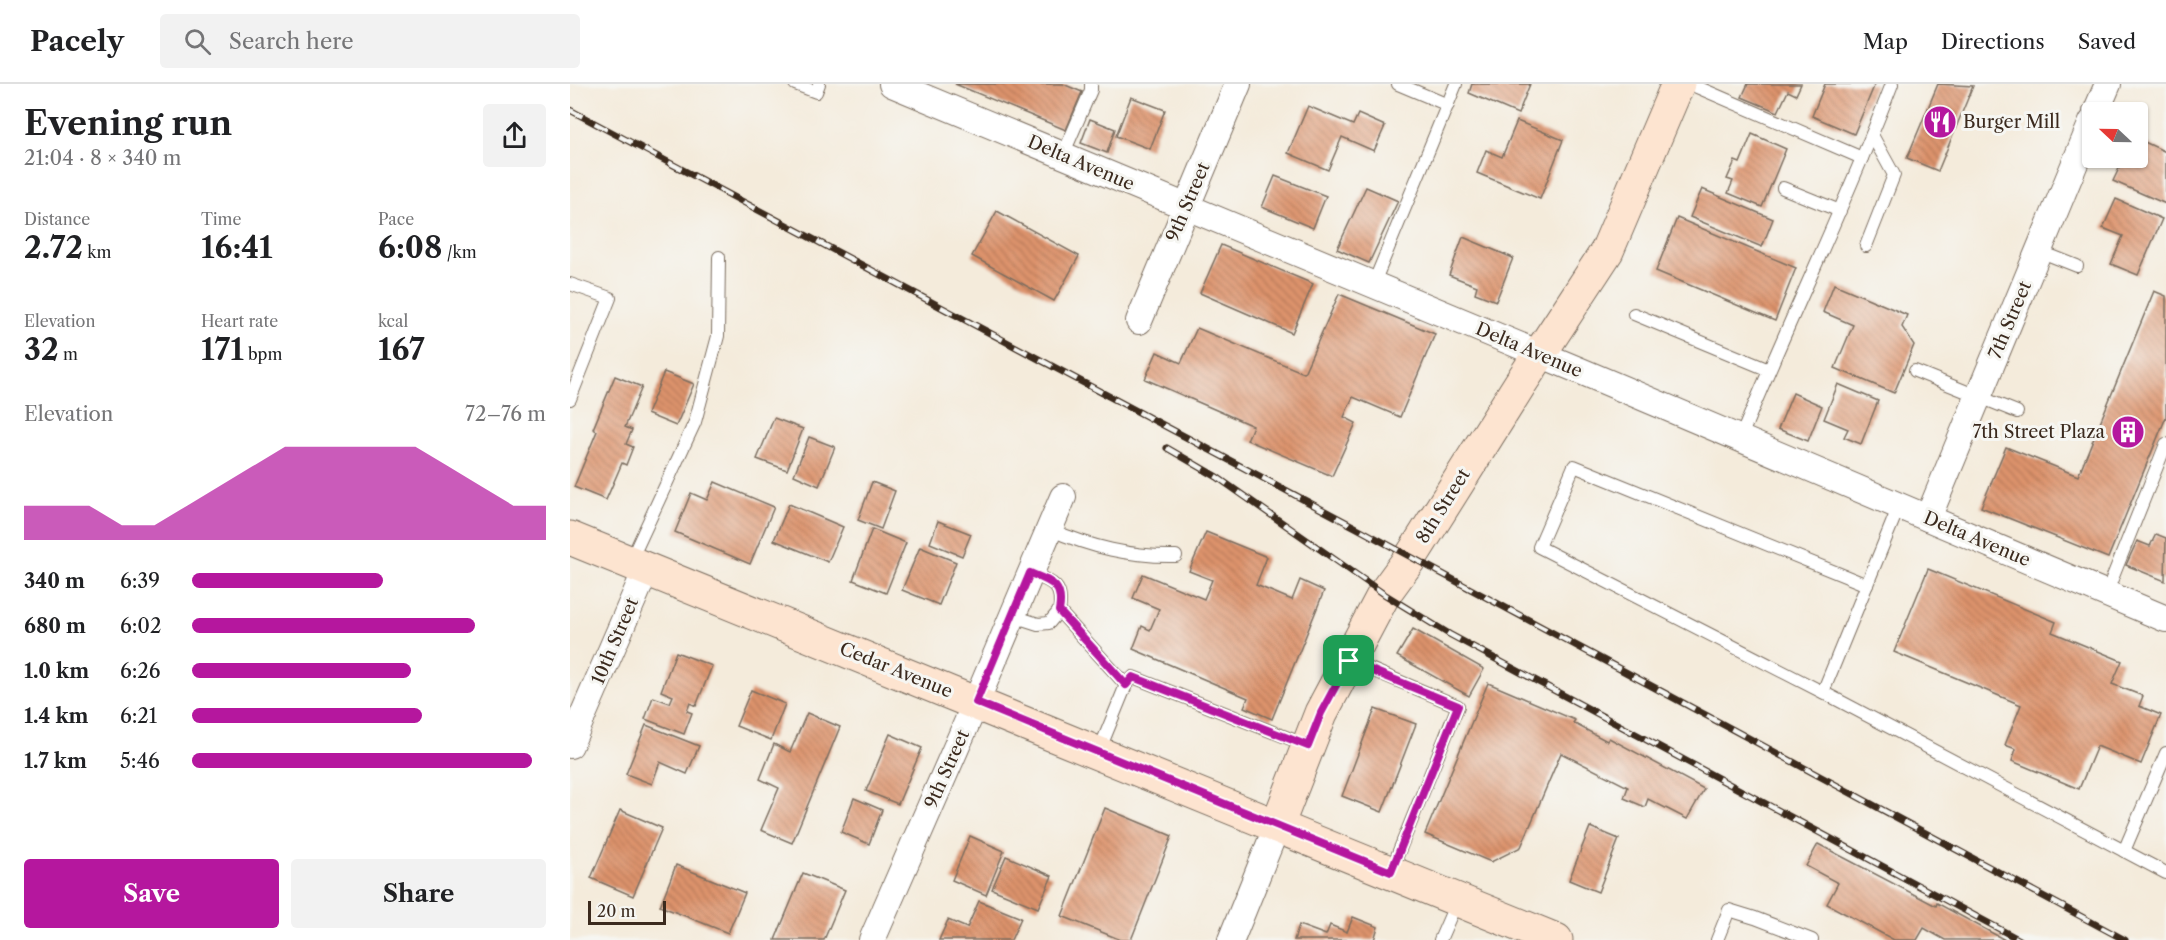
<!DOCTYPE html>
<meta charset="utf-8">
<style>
body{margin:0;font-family:"Libre Caslon Text",serif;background:#f2f2f2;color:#202124;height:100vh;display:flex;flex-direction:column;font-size:22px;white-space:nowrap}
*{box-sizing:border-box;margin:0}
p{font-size:20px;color:#757577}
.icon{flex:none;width:33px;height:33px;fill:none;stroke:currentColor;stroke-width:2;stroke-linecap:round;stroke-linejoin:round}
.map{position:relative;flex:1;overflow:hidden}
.side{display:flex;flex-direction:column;background:#fff;width:570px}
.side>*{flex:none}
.needle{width:39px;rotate:292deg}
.controls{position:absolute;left:1512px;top:18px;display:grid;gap:12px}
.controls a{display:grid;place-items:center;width:66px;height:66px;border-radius:6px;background:#fff;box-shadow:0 2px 4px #0004;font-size:30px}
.scale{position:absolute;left:18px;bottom:15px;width:78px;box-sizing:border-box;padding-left:6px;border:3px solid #3b2a1e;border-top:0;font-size:16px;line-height:21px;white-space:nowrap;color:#3b2a1e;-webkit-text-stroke:4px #f6f6f2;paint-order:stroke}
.pin{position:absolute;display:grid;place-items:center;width:51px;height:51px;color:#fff;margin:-26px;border-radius:12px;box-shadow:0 3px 9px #0006}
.round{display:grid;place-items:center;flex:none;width:63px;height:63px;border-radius:6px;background:#f2f2f2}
.headline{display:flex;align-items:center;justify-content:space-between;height:102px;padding:0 24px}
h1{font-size:33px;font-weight:700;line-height:45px}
.stats{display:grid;grid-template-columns:repeat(3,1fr);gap:9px;height:102px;padding:6px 24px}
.stats div{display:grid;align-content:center}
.stats b{font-size:30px;font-weight:700}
.stats small{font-size:16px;font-weight:400}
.stats p{font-size:16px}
.chart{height:168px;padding:12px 24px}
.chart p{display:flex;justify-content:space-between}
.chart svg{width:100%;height:108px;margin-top:6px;fill:#b5179e;opacity:.7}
.button{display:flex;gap:12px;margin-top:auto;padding:12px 24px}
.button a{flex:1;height:69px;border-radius:6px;background:#b5179e;color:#fff;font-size:24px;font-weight:700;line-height:69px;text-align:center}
.button a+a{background:#f2f2f2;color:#202124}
ul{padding:0 24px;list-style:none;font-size:20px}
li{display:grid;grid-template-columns:96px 72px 1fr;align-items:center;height:45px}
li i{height:15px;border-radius:8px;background:#b5179e}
header{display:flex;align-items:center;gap:36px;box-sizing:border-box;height:84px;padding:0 30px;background:#fff;border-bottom:2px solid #e0e0e0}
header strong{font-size:28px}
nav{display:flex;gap:33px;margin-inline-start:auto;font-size:21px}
.search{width:420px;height:54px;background:#f2f2f2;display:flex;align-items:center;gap:15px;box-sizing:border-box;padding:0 21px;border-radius:6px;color:#757577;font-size:22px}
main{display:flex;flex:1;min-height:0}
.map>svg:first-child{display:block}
.building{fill:url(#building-back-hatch)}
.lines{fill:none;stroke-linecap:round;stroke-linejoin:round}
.lane-casing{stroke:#7c6e60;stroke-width:14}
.street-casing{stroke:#7c6e60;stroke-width:28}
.secondary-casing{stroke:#7c6e60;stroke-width:35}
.lane{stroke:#fff;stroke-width:12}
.street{stroke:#fff;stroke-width:26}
.secondary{stroke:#fde4d0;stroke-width:33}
.rail-casing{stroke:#3b2a1e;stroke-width:7}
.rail{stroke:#f6f6f2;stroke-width:4.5;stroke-dasharray:14;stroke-linecap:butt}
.route-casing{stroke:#fff;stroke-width:12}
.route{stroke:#b5179e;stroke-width:8}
.labels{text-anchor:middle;stroke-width:6;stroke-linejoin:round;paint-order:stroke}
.poi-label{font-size:18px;fill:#3b2a1e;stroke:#f6f6f2;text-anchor:start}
.street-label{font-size:18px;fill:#3b2a1e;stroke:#f6f6f2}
</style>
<header>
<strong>Pacely</strong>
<div class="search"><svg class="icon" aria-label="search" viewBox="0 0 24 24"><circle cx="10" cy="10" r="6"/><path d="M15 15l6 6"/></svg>Search here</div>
<nav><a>Map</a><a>Directions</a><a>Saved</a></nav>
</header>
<main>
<section class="side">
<div class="headline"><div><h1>Evening run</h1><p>21:04 · 8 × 340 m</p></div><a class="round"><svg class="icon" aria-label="share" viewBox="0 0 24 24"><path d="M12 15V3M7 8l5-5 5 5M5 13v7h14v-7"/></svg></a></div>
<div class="stats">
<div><p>Distance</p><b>2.72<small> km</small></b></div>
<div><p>Time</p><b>16:41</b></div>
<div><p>Pace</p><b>6:08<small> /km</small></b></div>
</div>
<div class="stats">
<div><p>Elevation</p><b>32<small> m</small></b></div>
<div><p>Heart rate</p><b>171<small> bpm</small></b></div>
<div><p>kcal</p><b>167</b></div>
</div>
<div class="chart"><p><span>Elevation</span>72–76 m</p>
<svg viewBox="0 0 160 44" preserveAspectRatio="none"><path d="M0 44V30L10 30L20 30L30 38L40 38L50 30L60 22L70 14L80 6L90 6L100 6L110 6L120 6L130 14L140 22L150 30L160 30V44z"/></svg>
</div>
<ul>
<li><b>340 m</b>6:39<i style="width:54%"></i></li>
<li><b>680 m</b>6:02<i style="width:80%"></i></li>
<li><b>1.0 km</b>6:26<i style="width:62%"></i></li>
<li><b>1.4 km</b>6:21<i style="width:65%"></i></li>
<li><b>1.7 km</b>5:46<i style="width:96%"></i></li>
</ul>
<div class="button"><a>Save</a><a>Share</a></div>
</section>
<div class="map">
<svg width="1596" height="856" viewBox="0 0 1596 856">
<defs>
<pattern id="building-back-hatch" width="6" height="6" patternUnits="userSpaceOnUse" patternTransform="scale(1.5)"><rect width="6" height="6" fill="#dd936c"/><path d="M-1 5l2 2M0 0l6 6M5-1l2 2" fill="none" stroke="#b47858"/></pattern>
</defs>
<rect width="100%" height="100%" fill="#f6f6f2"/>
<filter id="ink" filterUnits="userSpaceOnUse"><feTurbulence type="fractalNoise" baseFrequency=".0167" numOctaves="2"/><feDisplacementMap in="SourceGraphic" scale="12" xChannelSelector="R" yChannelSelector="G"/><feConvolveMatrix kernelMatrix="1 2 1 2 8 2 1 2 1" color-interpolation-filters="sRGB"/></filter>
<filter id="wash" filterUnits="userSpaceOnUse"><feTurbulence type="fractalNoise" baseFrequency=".008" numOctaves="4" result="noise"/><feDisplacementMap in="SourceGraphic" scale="24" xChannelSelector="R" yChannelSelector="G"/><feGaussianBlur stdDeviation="1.35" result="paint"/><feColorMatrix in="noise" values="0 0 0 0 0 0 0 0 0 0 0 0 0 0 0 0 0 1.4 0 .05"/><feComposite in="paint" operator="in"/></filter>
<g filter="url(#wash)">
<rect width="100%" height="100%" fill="#f4ebdb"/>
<g id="blocks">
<g class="building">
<path d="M385 0H493L512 8 496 46Z"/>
<path d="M902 0H960L948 30 899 9Z"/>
<path d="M1178 0H1231L1226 11 1218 7 1208 28 1172 13Z"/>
<path d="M1255 0H1305L1284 50 1242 32Z"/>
<path d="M1368 0 1403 2 1368 87 1337 74Z"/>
<path d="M561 13 595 26 580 65 546 52Z"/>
<path d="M738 22 783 41 788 30 815 42 804 67 772 53 758 86 718 69Z"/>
<path d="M520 35 545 45 537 69 511 59Z"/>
<path d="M947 37 993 56 970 115 907 89 916 66 932 73Z"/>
<path d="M1182 50 1216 65 1192 123 1158 109 1163 97 1157 95 1165 77 1170 79Z"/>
<path d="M1568 55 1596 68V120L1543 97 1554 74H1568Z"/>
<path d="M705 92 756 112 743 144 692 123Z"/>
<path d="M796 103 828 117 799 179 767 165Z"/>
<path d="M1132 105 1203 135 1192 163 1120 133Z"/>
<path d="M1546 115 1592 135 1568 191 1541 180 1553 152 1533 144Z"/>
<path d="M427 127 509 172 484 217 402 172Z"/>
<path d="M1107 134 1226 184 1205 237 1086 187Z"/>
<path d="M893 153 943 174 926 217 905 209 907 202 879 191Z"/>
<path d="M651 161 743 200 722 249 630 209Z"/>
<path d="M1264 200 1337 231 1332 243 1344 261 1324 309 1265 284 1283 241 1253 228Z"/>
<path d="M1584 207 1596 212V333L1538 474 1411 423 1436 363 1508 392Z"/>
<path d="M769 210 865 250 830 333 783 313 774 333 786 339 762 392 677 356 683 342 575 295 587 268 611 279 627 244 734 289Z"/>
<path d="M94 288 124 300 106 342 77 330Z"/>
<path d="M45 292 72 303 55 343 62 346 56 360 63 363 56 381 52 379 36 416 4 403 27 347 23 345Z"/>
<path d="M1268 300 1308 317 1291 360 1274 353 1278 345 1254 335Z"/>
<path d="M1223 309 1252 322 1238 357 1208 345Z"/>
<path d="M204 334 233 345 217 386 187 375Z"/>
<path d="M239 353 265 363 249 402 224 391Z"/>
<path d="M145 398 204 423 180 480 105 448 121 409 137 416Z"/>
<path d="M302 398 325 407 311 445 288 436Z"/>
<path d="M219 420 273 443 258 478 204 456Z"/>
<path d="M368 437 401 450 392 472 360 459Z"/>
<path d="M302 445 336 459 316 509 283 496Z"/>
<path d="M636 448 697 473 686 501 722 516 730 496 754 507 702 635 674 623 678 614 563 565 572 542 580 546 589 525 563 514 573 490 634 515 642 496 619 487Z"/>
<path d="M1586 450 1596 454 1595 497 1556 481 1567 457 1580 462Z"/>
<path d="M350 463 386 478 369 521 332 506Z"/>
<path d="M1358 485 1486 538 1482 548 1552 577 1542 600 1573 612 1569 622 1591 631 1571 680 1527 662 1509 705 1442 677 1446 665 1435 661 1451 621 1324 568Z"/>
<path d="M843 545 914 585 899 612 827 572Z"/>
<path d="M106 568 142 582 126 622 120 619 117 627 122 629 114 650 75 635 83 613 100 619 103 612 91 607Z"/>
<path d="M918 599 1005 636 1003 639 1037 657 1039 654 1134 705 1117 735 1078 715 1075 723 1054 714 1058 703 991 669 951 763 921 778 855 750Z"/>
<path d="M181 606 215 620 201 656 166 642Z"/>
<path d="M805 625 846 640 812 728 772 712Z"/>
<path d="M237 629 270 643 222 759 191 746 209 704 190 695 204 660 220 668Z"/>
<path d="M76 641 129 662 117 690 90 678 82 700 56 690Z"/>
<path d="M320 650 352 664 328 720 296 707Z"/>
<path d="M284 714 312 726 299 760 271 748Z"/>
<path d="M535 724 602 752 561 856H551L492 832Z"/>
<path d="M50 726 92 744 63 812 21 794Z"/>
<path d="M1020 743 1049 755 1028 808 999 796Z"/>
<path d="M400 752 434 767 416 811 382 796Z"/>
<path d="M1248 760 1366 822 1367 819 1435 856H1375L1354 844 1347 856H1324L1257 820 1268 799 1236 782Z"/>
<path d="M436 772 482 792 468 824 422 805Z"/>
<path d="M106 781 175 809 158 849 90 822Z"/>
<path d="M233 789 275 806 254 856H205Z"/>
<path d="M409 817 451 834 441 856H369L378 836 397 844Z"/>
<path d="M783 833 808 843 804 856H724L729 841 756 851 760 841 777 848Z"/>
</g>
</g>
</g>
<g filter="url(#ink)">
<use href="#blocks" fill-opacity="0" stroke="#7c6e60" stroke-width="1.5"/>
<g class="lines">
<defs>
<g id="lane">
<path d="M225 0 246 8 249 0"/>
<path d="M828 0 878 21"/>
<path d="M1120 0 1292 74"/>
<path d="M493 71 521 6V0"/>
<path d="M1213 104 1270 127"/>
<path d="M1296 162 1324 91 1302 51"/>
<path d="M1469 167 1507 182"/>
<path d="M0 200 40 214 0 315"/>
<path d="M803 201 886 0"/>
<path d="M1064 230 1199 286"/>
<path d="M1345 287 1447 328"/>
<path d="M1170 355C1219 236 1276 120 1322 0"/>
<path d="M479 445C521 463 560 473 606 472"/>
<path d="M60 478 125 338 148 252 149 173"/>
<path d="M460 489C482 498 494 501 489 527"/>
<path d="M1297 501 1004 382 969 463 1264 614 1596 789"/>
<path d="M1536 510 1596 360"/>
<path d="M443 532 468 540 479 539 489 527 556 601"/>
<path d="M781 577 888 622 821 787"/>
<path d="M1253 608 1329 422"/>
<path d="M529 667 556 601 563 593 736 661"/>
<path d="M1554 767 1596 669"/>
<path d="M870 856 887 817"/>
<path d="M1147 856 1159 826 1185 834 1242 856"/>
</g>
<g id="street">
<path d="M322 0 1013 288 1596 535"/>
<path d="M1526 28 1538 0"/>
<path d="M569 237 668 0"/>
<path d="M1358 434 1522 38"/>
<path d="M0 661 76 486"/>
<path d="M302 856 406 618 493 413"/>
<path d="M661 856 707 742"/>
</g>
<g id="secondary">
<path d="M0 454 986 856"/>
<path d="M707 742 751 629 814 510 841 473 950 300 1037 167 1108 0"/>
</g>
</defs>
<use href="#lane" class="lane-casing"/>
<use href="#street" class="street-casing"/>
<use href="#secondary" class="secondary-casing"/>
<use href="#lane" class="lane"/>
<use href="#street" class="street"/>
<use href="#secondary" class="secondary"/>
<defs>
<g id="rail">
<path d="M0 26 787 444 1555 856"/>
<path d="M597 364 647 393 814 510 879 550 1450 856"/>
</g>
</defs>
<use href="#rail" class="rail-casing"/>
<use href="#rail" class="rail"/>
</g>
</g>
<g class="lines" filter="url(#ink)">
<defs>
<path id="route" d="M460 489C482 498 494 501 489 527L556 601 563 593 738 662 751 629 779 577 888 622 821 788 406 618Z"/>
</defs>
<use href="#route" class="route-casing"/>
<use href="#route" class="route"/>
</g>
<defs>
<symbol id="restaurant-disc" viewBox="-11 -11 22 22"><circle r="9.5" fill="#b5179e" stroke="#f6f6f2"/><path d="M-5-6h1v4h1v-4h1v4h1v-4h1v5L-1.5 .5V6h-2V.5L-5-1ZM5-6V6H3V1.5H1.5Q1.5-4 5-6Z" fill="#fff"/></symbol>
<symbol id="building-disc" viewBox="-11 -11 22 22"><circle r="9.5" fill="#b5179e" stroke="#f6f6f2"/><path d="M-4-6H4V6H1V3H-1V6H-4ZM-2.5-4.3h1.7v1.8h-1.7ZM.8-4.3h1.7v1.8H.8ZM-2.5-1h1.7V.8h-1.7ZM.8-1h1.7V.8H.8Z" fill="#fff"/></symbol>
</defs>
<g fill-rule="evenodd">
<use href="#restaurant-disc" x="1351" y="19" width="38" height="38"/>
<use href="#building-disc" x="1539" y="329" width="38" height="38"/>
</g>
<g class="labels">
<g class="poi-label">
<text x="1393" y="44">Burger Mill</text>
<text x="1535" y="354" text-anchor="end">7th Street Plaza</text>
</g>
<g class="street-label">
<text transform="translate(511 79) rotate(23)" y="6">Delta Avenue</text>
<text transform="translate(618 118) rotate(-67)" y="6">9th Street</text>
<text transform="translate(1440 236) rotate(-67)" y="6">7th Street</text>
<text transform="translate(959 266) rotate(23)" y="6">Delta Avenue</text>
<text transform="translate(873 422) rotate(-58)" y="6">8th Street</text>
<text transform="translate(1407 455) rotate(23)" y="6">Delta Avenue</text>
<text transform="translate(45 557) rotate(-67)" y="6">10th Street</text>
<text transform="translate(326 586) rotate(22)" y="6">Cedar Avenue</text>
<text transform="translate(377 685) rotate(-66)" y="6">9th Street</text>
</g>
</g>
</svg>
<div class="controls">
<a><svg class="needle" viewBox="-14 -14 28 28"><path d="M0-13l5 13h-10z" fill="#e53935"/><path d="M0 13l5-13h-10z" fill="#757577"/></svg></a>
</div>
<div class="scale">20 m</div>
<div class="pin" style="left:779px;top:577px;background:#1e9e55"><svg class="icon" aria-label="arrive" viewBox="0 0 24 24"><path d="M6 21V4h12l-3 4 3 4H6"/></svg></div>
</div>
</main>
